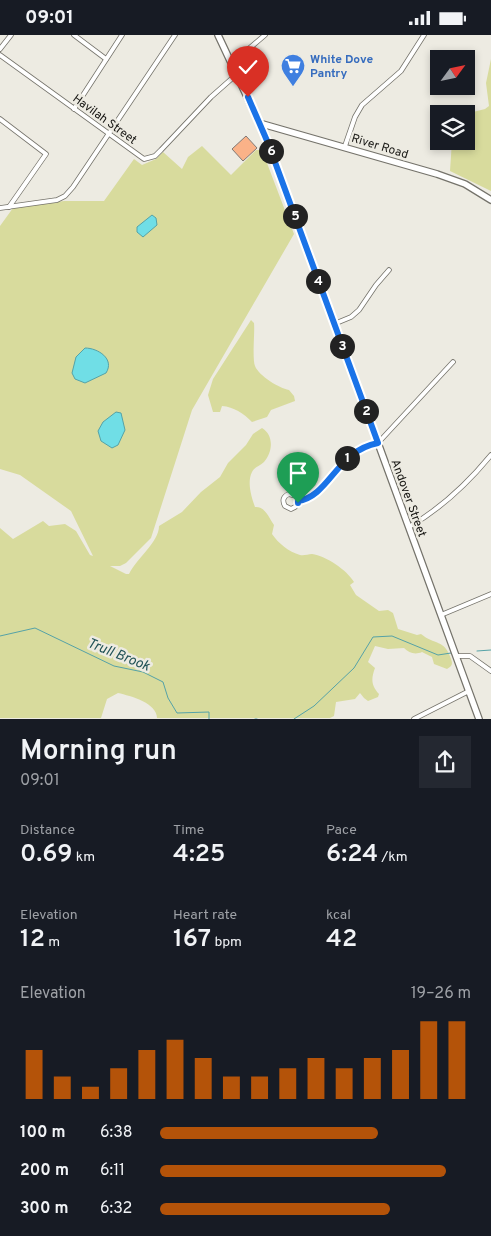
<!DOCTYPE html>
<meta charset="utf-8">
<style>
body{margin:0;font-family:Overpass,sans-serif;background:#242831;color:#f1f3f6;height:100vh;display:flex;flex-direction:column;font-size:19px;white-space:nowrap}
*{box-sizing:border-box;margin:0}
p{font-size:16px;color:#9ea1a6}
.icon{flex:none;width:28px;height:28px;fill:none;stroke:currentColor;stroke-width:2;stroke-linecap:round;stroke-linejoin:round}
.map{position:relative;height:684px;overflow:hidden}
.side{display:flex;flex-direction:column;background:#171b24;flex:1}
.side>*{flex:none}
.needle{width:32px;rotate:57deg}
.fabs{position:absolute;left:430px;top:15px;display:grid;gap:10px}
.fabs a{display:grid;place-items:center;width:45px;height:45px;border-radius:0px;background:#171b24;box-shadow:0 2px 8px #0003;font-size:25px}
.pin{position:absolute;display:grid;place-items:center;width:42px;height:42px;color:#fff;margin:-51px -21px;border-radius:50% 50% 50% 0;rotate:-45deg;box-shadow:0 0 5px #0007}
.pin .icon{rotate:45deg}
.km{position:absolute;width:25px;height:25px;margin:-12px;border-radius:50%;background:#222;color:#fff;font-size:14px;line-height:25px;text-align:center}
.round{display:grid;place-items:center;flex:none;width:52px;height:52px;border-radius:0px;background:#242831}
.headline{display:flex;align-items:center;justify-content:space-between;height:85px;padding:0 20px}
h1{font-size:28px;font-weight:600;line-height:38px}
.stats{display:grid;grid-template-columns:repeat(3,1fr);gap:8px;height:85px;padding:5px 20px}
.stats div{display:grid;align-content:center}
.stats b{font-size:25px;font-weight:600}
.stats small{font-size:14px;font-weight:400}
.stats p{font-size:14px}
.chart{height:140px;padding:10px 20px}
.chart p{display:flex;justify-content:space-between}
.chart svg{width:100%;height:90px;margin-top:5px;stroke:#b45309;stroke-width:6}
ul{padding:0 20px;list-style:none;font-size:16px}
li{display:grid;grid-template-columns:80px 60px 1fr;align-items:center;height:38px}
li i{height:12px;border-radius:6px;background:#b45309}
.status{display:flex;justify-content:space-between;align-items:center;height:35px;padding:0 25px;background:#171b24;direction:ltr}
.status svg{height:14px;fill:currentColor}
.map>svg:first-child{display:block}
.green{fill:#d8db9d}
.water{fill:#70dee6;stroke:#55a2a7}
.lines{fill:none;stroke-linecap:round;stroke-linejoin:round}
.stream{stroke:#55a2a7;stroke-width:1}
.building{fill:#fab288;stroke:#807873}
.minor-casing{stroke:#75736b;stroke-width:5.5}
.secondary-casing{stroke:#75736b;stroke-width:8}
.minor{stroke:#fff;stroke-width:4}
.secondary{stroke:#fff;stroke-width:5.5}
.route-casing{stroke:#fff;stroke-width:10}
.route{stroke:#1a73e8;stroke-width:6}
.labels{text-anchor:middle;stroke-width:5;stroke-linejoin:round;paint-order:stroke}
.shop-label{font-size:12px;font-weight:bold;fill:#366cbe;stroke:#edebe2;text-anchor:start}
.street-label{font-size:12px;fill:#171613;stroke:#edebe2}
.water-label{font-size:14px;font-style:italic;fill:#215256;stroke:#edebe2}
</style>
<div class="status"><b>09:01</b><svg viewBox="0 0 49 12"><path d="M0 12V9h3v3zM5 12V6h3v6zM10 12V3h3v9zM15 12V0h3v12zM26 1h20v11H26zM47 4h2v5h-2z"/></svg></div>
<div class="map">
<svg width="491" height="684" viewBox="0 0 491 684">
<rect width="100%" height="100%" fill="#edebe2"/>
<g class="green">
<path d="M491 24V156L450 136 452 106H466L465 79 485 74 489 71 486 48Z"/>
<path d="M202 111 231 140 256 115H262L294 199 192 375 151 503 126 528 120 531H110L126 539H129C137 523 159 507 159 491L182 477 201 457 220 442 228 428 246 410 253 399 262 393C274 400 273 417 264 427 260 431 254 432 252 437 247 447 251 461 255 472 265 471 269 483 274 490L272 499C278 508 289 517 300 520 304 521 308 519 312 519 326 521 347 535 354 547L350 550 356 560 379 576 388 575 393 578 398 594 417 600 421 599C434 610 445 604 451 624 453 629 452 631 447 634L434 629 432 622 422 617C415 620 409 618 404 613L388 614 375 611 368 627 375 633C371 644 371 650 379 659L378 662 368 666 364 663 360 658 355 664 336 667 334 681 330 683H157C157 668 131 661 118 658L107 664 101 683H0V493L13 504 43 486 49 491 65 489 76 496 90 520 93 521 71 476 20 440 0 434V191L13 173 64 166H104L134 124 142 130 156 124 163 117 182 134 188 122Z"/>
<path d="M251 285 254 288C255 296 252 324 255 331 259 341 279 353 289 355L294 361 295 366 271 375 267 382 252 387C243 378 234 372 222 371L220 377H213L208 360 213 344Z"/>
</g>
<g class="water">
<path d="M152 180 156 183 157 190 143 202 137 197V192Z"/>
<path d="M85 313C98 313 115 324 106 338L85 348 75 344 72 338 76 322Z"/>
<path d="M116 377 121 378 125 395 118 410 112 413 101 406 98 396 103 387Z"/>
</g>
<g class="lines">
<g class="stream">
<path d="M0 601 35 593 114 631 143 637 163 647 168 663 177 678 209 677V684"/>
<path d="M477 616 491 615"/>
<path d="M255 684H257"/>
<path d="M294 684 314 671 354 633 373 602 392 601 438 620 451 618"/>
</g>
</g>
<path class="building" d="M246 101 257 113 243 126 232 114Z"/>
<g class="lines">
<defs>
<g id="minor">
<path d="M74 0 106 24"/>
<path d="M0 14 11 0"/>
<path d="M0 20 144 124 155 121 161 115 211 62 237 39"/>
<path d="M232 28 265 0"/>
<path d="M74 74 122 0"/>
<path d="M0 84 46 119 9 172"/>
<path d="M345 111 355 82 362 70 401 36 424 0"/>
<path d="M0 173 57 165 65 161 73 152 175 0"/>
<path d="M334 289 351 282 359 275 376 250 389 235"/>
<path d="M298 466 295 472 291 474 285 471C282 466 283 461 289 459L296 461 298 466 309 463 317 456 354 417 378 408 453 327"/>
<path d="M409 492C440 474 468 448 491 420"/>
<path d="M441 580 491 559"/>
<path d="M457 621H470L491 636"/>
<path d="M414 684 469 656"/>
</g>
<g id="secondary">
<path d="M218 0 266 102 479 684"/>
<path d="M259 88 437 139 465 149 491 165"/>
</g>
</defs>
<use href="#minor" class="minor-casing"/>
<use href="#secondary" class="secondary-casing"/>
<use href="#minor" class="minor"/>
<use href="#secondary" class="secondary"/>
</g>
<g class="lines">
<defs>
<path id="route" d="M248 62 268 108 378 408C336 416 330 461 298 466V468"/>
</defs>
<use href="#route" class="route-casing"/>
<use href="#route" class="route"/>
</g>
<defs>
<symbol id="supermarket-pin" viewBox="-11 -11 22 30"><path d="M0 17L-7.5 6A9.5 9.5 0 1 1 7.5 6Z" fill="#3f7fe0" stroke="#edebe2"/><path d="M-6-5.5h2.5l.6 2H6L4.5 2H-2.5L-4.4-4H-6ZM-1.5 3.2a1.3 1.3 0 1 0 .1 0ZM3 3.2a1.3 1.3 0 1 0 .1 0Z" fill="#fff"/></symbol>
</defs>
<g fill-rule="evenodd">
<use href="#supermarket-pin" x="279" y="17" width="28" height="38"/>
</g>
<g class="labels">
<g class="shop-label">
<text x="310" y="28">White Dove<tspan x="310" dy="14">Pantry</tspan></text>
</g>
<g class="street-label">
<text transform="translate(105 84) rotate(36)" y="4">Havilah Street</text>
<text transform="translate(380 111) rotate(17)" y="4">River Road</text>
<text transform="translate(409 463) rotate(70)" y="4">Andover Street</text>
</g>
<g class="water-label">
<text transform="translate(119 619) rotate(22)" y="5">Trull Brook</text>
</g>
</g>
</svg>
<div class="fabs">
<a><svg class="needle" viewBox="-14 -14 28 28"><path d="M0-13l5 13h-10z" fill="#e53935"/><path d="M0 13l5-13h-10z" fill="#9ea1a6"/></svg></a>
<a><svg class="icon" aria-label="layers" viewBox="0 0 24 24"><path d="M12 4l9 5-9 5-9-5zM3 14l9 5 9-5"/></svg></a>
</div>
<div class="pin" style="left:298px;top:468px;background:#1e9e55"><svg class="icon" aria-label="arrive" viewBox="0 0 24 24"><path d="M6 21V4h12l-3 4 3 4H6"/></svg></div>
<div class="pin" style="left:248px;top:62px;background:#d93025"><svg class="icon" aria-label="check" viewBox="0 0 24 24"><path d="M5 12l5 5 9-10"/></svg></div>
<b class="km" style="left:347px;top:423px">1</b>
<b class="km" style="left:366px;top:376px">2</b>
<b class="km" style="left:342px;top:311px">3</b>
<b class="km" style="left:318px;top:246px">4</b>
<b class="km" style="left:295px;top:181px">5</b>
<b class="km" style="left:271px;top:116px">6</b>
</div>
<section class="side">
<div class="headline"><div><h1>Morning run</h1><p>09:01</p></div><a class="round"><svg class="icon" aria-label="share" viewBox="0 0 24 24"><path d="M12 15V3M7 8l5-5 5 5M5 13v7h14v-7"/></svg></a></div>
<div class="stats">
<div><p>Distance</p><b>0.69<small> km</small></b></div>
<div><p>Time</p><b>4:25</b></div>
<div><p>Pace</p><b>6:24<small> /km</small></b></div>
</div>
<div class="stats">
<div><p>Elevation</p><b>12<small> m</small></b></div>
<div><p>Heart rate</p><b>167<small> bpm</small></b></div>
<div><p>kcal</p><b>42</b></div>
</div>
<div class="chart"><p><span>Elevation</span>19–26 m</p>
<svg viewBox="0 0 160 44" preserveAspectRatio="none"><path d="M5 44V20M15 44V33M25 44V38M35 44V29M45 44V20M55 44V15M65 44V24M75 44V33M85 44V33M95 44V29M105 44V24M115 44V29M125 44V24M135 44V20M145 44V6M155 44V6"/></svg>
</div>
<ul>
<li><b>100 m</b>6:38<i style="width:70%"></i></li>
<li><b>200 m</b>6:11<i style="width:92%"></i></li>
<li><b>300 m</b>6:32<i style="width:74%"></i></li>
</ul>
</section>
